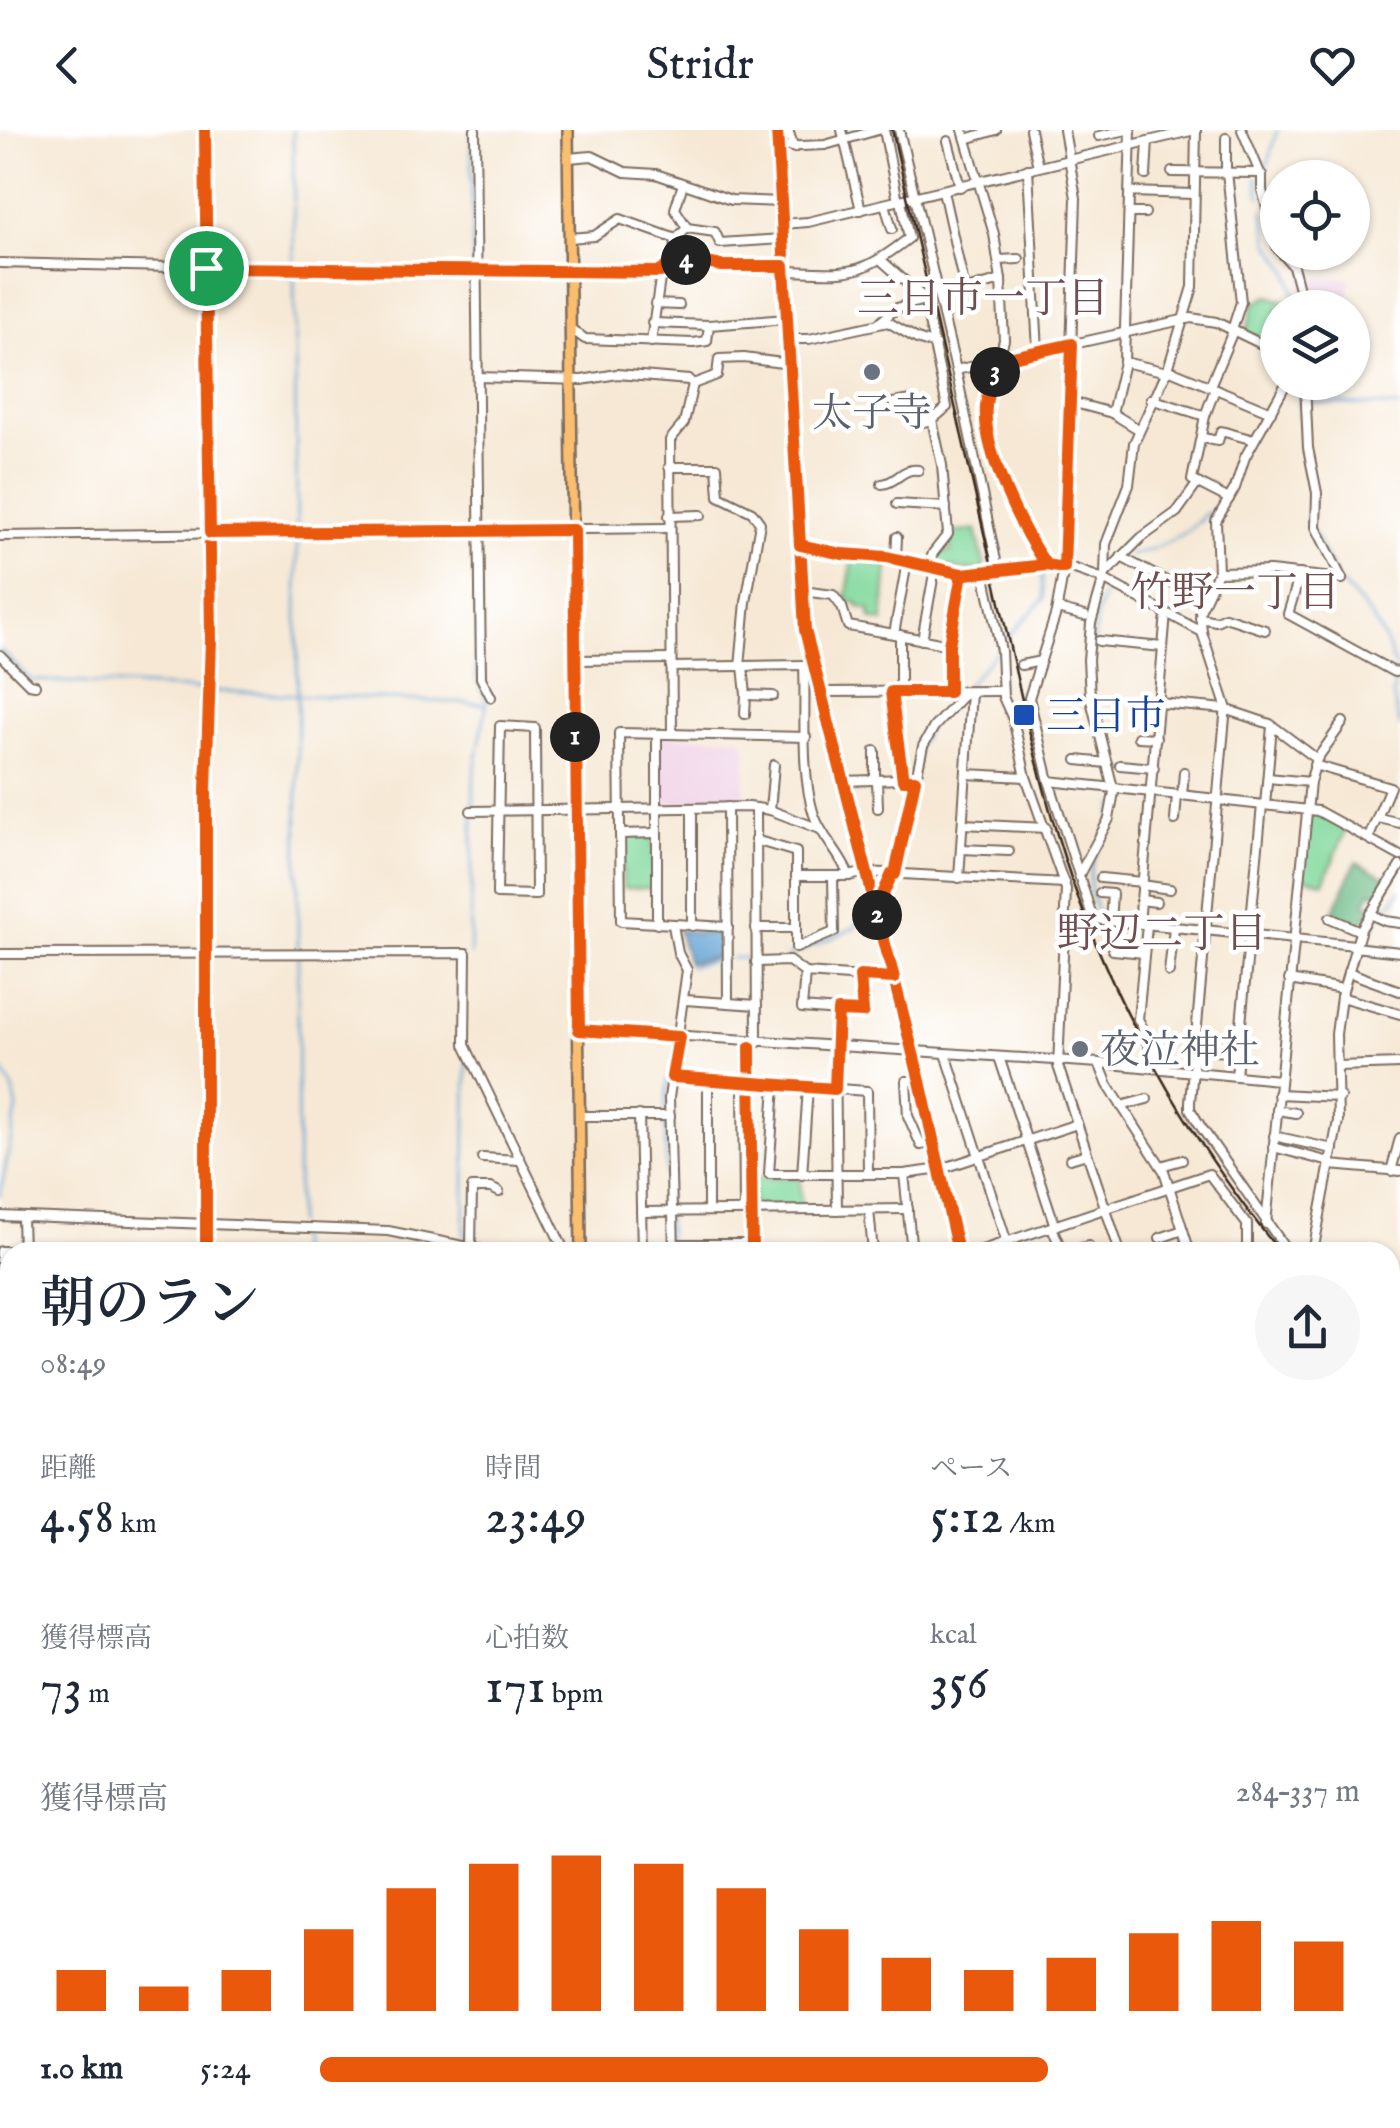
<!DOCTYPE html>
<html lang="ja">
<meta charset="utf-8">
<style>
body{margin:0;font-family:"IM FELL English","Noto Serif JP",serif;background:#f6f6f7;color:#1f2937;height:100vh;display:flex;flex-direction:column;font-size:38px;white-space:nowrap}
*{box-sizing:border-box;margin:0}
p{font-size:32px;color:#747a83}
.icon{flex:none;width:55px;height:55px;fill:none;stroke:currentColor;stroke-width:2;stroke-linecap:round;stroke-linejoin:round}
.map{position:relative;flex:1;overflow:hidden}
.panel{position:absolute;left:0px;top:1112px;width:1400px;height:888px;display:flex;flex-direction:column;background:#fff;border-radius:30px 30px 0 0;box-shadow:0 2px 8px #0004}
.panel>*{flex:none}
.fabs{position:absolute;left:1260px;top:30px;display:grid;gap:20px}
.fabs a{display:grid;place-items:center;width:110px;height:110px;border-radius:50%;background:#fff;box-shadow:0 2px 8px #0004;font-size:50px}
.pin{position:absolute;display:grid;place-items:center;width:85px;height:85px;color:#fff;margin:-42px;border:5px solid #fff;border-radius:50%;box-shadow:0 2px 10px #0007}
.km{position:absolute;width:50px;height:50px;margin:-25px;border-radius:50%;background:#222;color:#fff;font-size:28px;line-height:50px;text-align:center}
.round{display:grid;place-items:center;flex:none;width:105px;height:105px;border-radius:52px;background:#f6f6f7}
.summary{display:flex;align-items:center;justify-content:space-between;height:170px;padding:0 40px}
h1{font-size:55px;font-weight:600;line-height:75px}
.figures{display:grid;grid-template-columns:repeat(3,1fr);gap:15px;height:170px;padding:10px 40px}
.figures div{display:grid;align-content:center}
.figures b{font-size:50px;font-weight:600}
.figures small{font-size:28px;font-weight:400}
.figures p{font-size:28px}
.chart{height:280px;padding:20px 40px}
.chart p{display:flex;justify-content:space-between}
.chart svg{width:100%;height:180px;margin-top:10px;stroke:#ea580c;stroke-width:6}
ul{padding:0 40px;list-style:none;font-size:32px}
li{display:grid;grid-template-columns:160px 120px 1fr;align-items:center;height:75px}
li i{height:25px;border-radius:12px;background:#ea580c}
header{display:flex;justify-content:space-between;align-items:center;height:130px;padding:0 40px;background:#fff;font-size:45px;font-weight:600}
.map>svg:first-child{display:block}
.built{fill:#efd0e6}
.green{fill:#82d99d;stroke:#5e825e;stroke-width:2.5}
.forest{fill:#69b984;stroke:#527251;stroke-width:2.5}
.water{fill:#60a2d3;stroke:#4e6678;stroke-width:2.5}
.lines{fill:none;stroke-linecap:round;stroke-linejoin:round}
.stream{stroke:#60a2d3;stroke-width:2.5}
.minor-casing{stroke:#7c6c5e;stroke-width:12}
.major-casing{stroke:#7c6c5e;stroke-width:14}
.minor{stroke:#fff;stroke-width:8}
.major{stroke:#fbbd6e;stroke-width:9}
.rail{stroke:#3b2a1e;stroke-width:2.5}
.cycleway-casing{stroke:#fff;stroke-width:19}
.cycleway{stroke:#e8590c;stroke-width:12}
.route-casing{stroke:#fff;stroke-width:20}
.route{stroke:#ea580c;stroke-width:12}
.worship-dot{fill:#6b7280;stroke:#fff;stroke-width:4}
.transit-dot{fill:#1a4fb4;stroke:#fff;stroke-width:4}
.labels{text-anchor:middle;stroke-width:9;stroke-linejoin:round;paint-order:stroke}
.worship-label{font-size:40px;fill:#5b616d;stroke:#fff}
.transit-label{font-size:40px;fill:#164399;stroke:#fff;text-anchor:start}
.neighbourhood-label{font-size:42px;fill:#704e4f;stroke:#fff}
</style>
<header><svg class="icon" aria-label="back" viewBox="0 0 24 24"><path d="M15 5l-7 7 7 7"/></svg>Stridr<svg class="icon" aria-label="heart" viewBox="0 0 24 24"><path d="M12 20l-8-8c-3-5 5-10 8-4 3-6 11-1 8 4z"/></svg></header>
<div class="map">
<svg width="1400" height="1998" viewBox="0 0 1400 1998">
<rect width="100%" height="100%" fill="#fff"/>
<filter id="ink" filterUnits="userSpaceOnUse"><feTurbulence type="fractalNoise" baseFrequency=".01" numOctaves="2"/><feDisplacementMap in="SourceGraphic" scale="20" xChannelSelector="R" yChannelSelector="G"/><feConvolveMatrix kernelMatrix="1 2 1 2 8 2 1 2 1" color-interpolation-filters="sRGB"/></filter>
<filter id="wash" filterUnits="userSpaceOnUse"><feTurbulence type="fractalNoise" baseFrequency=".0048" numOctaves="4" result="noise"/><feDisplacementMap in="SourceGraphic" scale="40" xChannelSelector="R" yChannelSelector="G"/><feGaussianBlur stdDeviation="2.25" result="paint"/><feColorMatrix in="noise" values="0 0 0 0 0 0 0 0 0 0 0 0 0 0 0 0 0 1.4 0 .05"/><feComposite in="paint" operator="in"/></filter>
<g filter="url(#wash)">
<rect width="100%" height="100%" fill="#f6e8d4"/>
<g class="built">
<path d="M1300 146 1350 149 1349 177H1306Z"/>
<path d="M661 606 742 608 746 620 744 672 662 673 659 671Z"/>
</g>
<g class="green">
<path d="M1268 166 1302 177 1278 178 1277 218 1246 203 1254 174Z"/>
<path d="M976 400 985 438 967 441 933 433 937 422H951L949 403Z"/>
<path d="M853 428 888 436 883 492 871 489 870 480 859 477 858 473 846 469Z"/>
<path d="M1317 683 1346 699 1324 752 1301 747 1307 684Z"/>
<path d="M653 705 655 758H623V707Z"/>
<path d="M800 1047 801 1078H755L752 1076 754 1048Z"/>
</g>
<g class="forest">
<path d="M1356 732 1390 749 1379 764 1372 761 1366 773 1372 776 1360 797 1332 785Z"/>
<path d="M0 1605 10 1611V1693L5 1698 10 1717 6 1722 0 1721Z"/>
</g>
<path class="water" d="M678 800 724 805V825L688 833Z"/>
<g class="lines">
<g class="stream">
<path d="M293 0 294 135"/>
<path d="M471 0 473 138"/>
<path d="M1265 42 1277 0"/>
<path d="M1257 47 1260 68"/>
<path d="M1264 81 1269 112 1289 142 1298 178"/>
<path d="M294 145 297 398"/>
<path d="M473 146V198"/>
<path d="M1301 252 1299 278 1307 330"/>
<path d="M1310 272 1400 277"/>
<path d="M1311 395 1312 365"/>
<path d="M1312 400 1336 446"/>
<path d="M297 406 298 818"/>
<path d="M1128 426C1159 418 1185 408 1206 383L1215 384"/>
<path d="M1340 453C1367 478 1385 502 1395 538"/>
<path d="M1003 512 1044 469 1041 440"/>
<path d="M0 520 31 550 206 560"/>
<path d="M1092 533 1096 489 1106 456"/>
<path d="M1395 546 1393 566 1400 596"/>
<path d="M964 558 999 519"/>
<path d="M214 561 486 574"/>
<path d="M1095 569 1101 596"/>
<path d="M941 584 959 564"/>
<path d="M921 612 929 597"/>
<path d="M1112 690 1115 674"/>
<path d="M891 739 918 620"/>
<path d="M1383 785 1400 761"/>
<path d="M1099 786C1082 747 1091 734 1109 697"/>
<path d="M1363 802 1373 798 1379 790"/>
<path d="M470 825 474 644 487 572 477 550 476 436"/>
<path d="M787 827 854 798 872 776"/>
<path d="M731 828H747"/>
<path d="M690 836 724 828"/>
<path d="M0 936 13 959 17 978 0 1065"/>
<path d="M665 981 668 949"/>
<path d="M665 989 668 1122"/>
<path d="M297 1093 298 826"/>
<path d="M297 1122V1101"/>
<path d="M464 1122 467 928"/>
<path d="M1390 1275 1400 1257"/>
<path d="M1390 1615 1400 1656"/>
<path d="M1390 1984 1400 1978"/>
<path d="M271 1998 277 1990"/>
<path d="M1364 1998 1379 1990"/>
</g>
</g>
</g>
<g filter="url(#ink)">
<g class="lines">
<defs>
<g id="minor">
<path d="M205 0 211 509 206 660V1122"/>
<path d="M475 0 481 548 491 567"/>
<path d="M777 0 805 500 920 951 958 1122"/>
<path d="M788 0 794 18"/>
<path d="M842 0 861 80"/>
<path d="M884 0 898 71"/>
<path d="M899 0 956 240 1191 188 1216 192 1278 222"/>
<path d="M963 0 994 104 1001 150 1004 210 987 270 986 287 1007 364 1046 435"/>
<path d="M1030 0 1038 37"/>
<path d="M1064 0 1076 68 1064 438 1056 483 1029 568 1049 651 1093 789 1355 815"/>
<path d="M1099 6 1127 0"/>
<path d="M966 9 996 0"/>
<path d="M948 11 960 57"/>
<path d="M778 17 825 15 878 0"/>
<path d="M568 28 592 26 625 42 656 44 731 70 781 72"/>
<path d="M1028 39 1038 221"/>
<path d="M1172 42 1260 43 1242 0"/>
<path d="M1227 42 1241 172 1232 200"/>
<path d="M1226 43V8"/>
<path d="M1146 45 1148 11"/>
<path d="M1262 45V60L1278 119"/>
<path d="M683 54 675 79 687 98"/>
<path d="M943 61 965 160"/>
<path d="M1130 62 1194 64"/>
<path d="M885 74 892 99"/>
<path d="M1129 83H1145"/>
<path d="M782 94 808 92 1195 0"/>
<path d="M569 108 594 106 620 89 676 109 687 98 715 102 720 113 783 109"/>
<path d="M1281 122 1293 136 1304 178"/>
<path d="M675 127 722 136 784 135"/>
<path d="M881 130 924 168 947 277 932 290 942 335 948 404 933 423 928 437"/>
<path d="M999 130 1019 129"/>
<path d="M0 133 382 142H661L675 127 676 109"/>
<path d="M784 141C848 142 856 150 909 108L901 71"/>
<path d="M939 168 1001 150"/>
<path d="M655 174 679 175"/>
<path d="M880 192 897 178 924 170"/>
<path d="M652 193 709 195"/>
<path d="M571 199 585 209 693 213 707 211 709 195 787 189"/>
<path d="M789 209H809L888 192 917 209 935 215"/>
<path d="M651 212 661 142"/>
<path d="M1124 232 1167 242"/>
<path d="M1168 239 1271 282"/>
<path d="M956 240 998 440"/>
<path d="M478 247 582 250 617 244 689 250 693 254"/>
<path d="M1287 252 1245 327 1235 358 1216 391 1218 442 1200 481 1202 502 1226 576 1190 972V979L1201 997 1288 1122"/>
<path d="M1305 252 1308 318 1317 363 1316 397 1342 449"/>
<path d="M1210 256 1233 201"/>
<path d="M1215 259 1205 286 1192 350 1229 369"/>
<path d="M1151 269 1205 286"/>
<path d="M1071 272 1112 283 1138 299"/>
<path d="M893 273 912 270 919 293 932 290"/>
<path d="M1112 283 1124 232 1131 0"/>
<path d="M1203 308 1218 311 1221 301 1254 310"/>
<path d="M669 337H717L719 366 752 382 760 393 746 472 740 536"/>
<path d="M882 354C897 353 901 338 918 340"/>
<path d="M897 374 946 377"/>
<path d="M669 386 701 385"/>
<path d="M0 406 669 398"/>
<path d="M800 415 843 424 887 427 962 444 1046 435 1075 439 1103 449 1202 502"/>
<path d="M1121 427 1170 453"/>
<path d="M896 429 897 407"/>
<path d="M907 432 894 504 949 515"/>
<path d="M984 442 1001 521 1003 567 1013 589 1026 647 1066 759 1058 936 1120 1122"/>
<path d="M1218 442 1270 441 1342 449"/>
<path d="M1105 444 1141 408 1177 382 1197 354"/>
<path d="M1300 444 1288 484 1394 542 1400 541"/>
<path d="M802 461 833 465 842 477 848 496 894 504"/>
<path d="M1057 479 1085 486"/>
<path d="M1200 488 1216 491 1225 487 1265 500"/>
<path d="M900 505V562"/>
<path d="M922 510 935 438"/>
<path d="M1099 511 1163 517"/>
<path d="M0 525 29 554 35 555"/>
<path d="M574 530 671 529"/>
<path d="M804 535C806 581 800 642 814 685 822 708 841 724 849 746"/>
<path d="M1021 535 1041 531"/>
<path d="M743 536 746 565 773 566"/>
<path d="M671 537 807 535"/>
<path d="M949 561V515L962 444"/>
<path d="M821 562 1002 561"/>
<path d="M891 562 903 649"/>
<path d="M1159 573 1225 579 1270 594 1317 629"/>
<path d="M745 584 746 565"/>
<path d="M500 596 535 598 536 765 497 764Z"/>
<path d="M672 604 670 310 684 293 693 254 717 245 719 229 744 228 790 234"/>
<path d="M1138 607 1156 608"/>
<path d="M1077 630 1107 633"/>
<path d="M1120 635 1154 638"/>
<path d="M1314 635 1390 657 1369 707"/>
<path d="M966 644 1026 647"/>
<path d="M1268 648 1310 652"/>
<path d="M875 650V621"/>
<path d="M877 650 878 678"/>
<path d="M843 651 903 649"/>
<path d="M1049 651 1217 669"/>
<path d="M1182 666 1184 642"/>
<path d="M1218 670 1318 681 1400 726"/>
<path d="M1265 675 1272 596"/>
<path d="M727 677 728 873"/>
<path d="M692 678V796"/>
<path d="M756 678 757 913"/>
<path d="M770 680 774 635"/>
<path d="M471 681 749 677 770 680 820 699"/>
<path d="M1379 688 1400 693"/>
<path d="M1175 690 1177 665"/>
<path d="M963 694 1046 698"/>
<path d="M620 704 657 703"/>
<path d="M755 710 796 722V818L834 802 833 747"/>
<path d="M961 719 1009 721"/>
<path d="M1080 743 1109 689 1114 662 1090 566 1088 530 1091 493 1105 444 1106 414 1129 355 1134 313 1168 239 1193 157 1196 0"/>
<path d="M895 744 923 616 934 597 966 562"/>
<path d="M796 746H849L866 742 1064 753"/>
<path d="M959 748 971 562"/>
<path d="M1101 748 1142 752"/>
<path d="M1142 755 1170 759"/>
<path d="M1100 763 1112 764 1110 792"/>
<path d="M1141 770 1156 772"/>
<path d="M876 780 892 743"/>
<path d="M1370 784 1385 791 1400 793"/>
<path d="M1330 788 1360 801"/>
<path d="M657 794V604"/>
<path d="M1139 794 1166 483"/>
<path d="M1147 795 1138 889 1162 933V939"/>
<path d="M728 797 621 791 619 603 806 607"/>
<path d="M756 798H796"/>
<path d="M1064 800 1093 789"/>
<path d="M1354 817 1400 822"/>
<path d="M1113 820 1144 823"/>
<path d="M0 824 466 823 465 915 565 1122"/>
<path d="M756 832 789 831 805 843"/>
<path d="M1169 842 1174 798"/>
<path d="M1348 842 1400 861"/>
<path d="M1289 850 1343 859"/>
<path d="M1341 867 1400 884"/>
<path d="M685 870 757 875"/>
<path d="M838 881 863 882 860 846"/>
<path d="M579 899 1099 933 1279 950"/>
<path d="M835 918 838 881 802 878 805 843 894 849"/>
<path d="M835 918 837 1080"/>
<path d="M1194 919 1238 923"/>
<path d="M946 924 1010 1122"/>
<path d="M999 927 1055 1096"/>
<path d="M1099 933 1108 955 1164 1041 1190 1122"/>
<path d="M1338 936 1400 934"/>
<path d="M1236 946 1262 675"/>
<path d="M672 947 867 961 868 1044"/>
<path d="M708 950V1081"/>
<path d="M920 951H906L908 986 921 1015 935 1012"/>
<path d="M743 952 744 1081"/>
<path d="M775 955 769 1044H904L941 1039 1077 994"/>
<path d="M1278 964 1340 967"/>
<path d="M1121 976 1147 969"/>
<path d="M1277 980 1296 983"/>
<path d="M639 985 642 1122"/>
<path d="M579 986H670"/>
<path d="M1274 1006 1333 1019"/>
<path d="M1273 1017 1330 1032"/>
<path d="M482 1028 520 1030"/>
<path d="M1070 1029 1087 1024"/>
<path d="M1330 1035 1400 1041"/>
<path d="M1161 1036 1182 1030"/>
<path d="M1391 1041 1400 1008"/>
<path d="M904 1044 912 1122"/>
<path d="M802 1045 808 957"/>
<path d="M869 1080 873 1122"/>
<path d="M641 1082 908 1079"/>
<path d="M672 1082 669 968 687 840 678 823 673 795"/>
<path d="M673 1082 674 1122"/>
<path d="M0 1086 388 1101 493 1122"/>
<path d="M1266 1094 1310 652 1317 629 1343 592"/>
<path d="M1052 1097 1062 1122"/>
<path d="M1160 1108 1183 1100"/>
<path d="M673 1114H745V1122"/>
<path d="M471 1118 472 1058H491L499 1062"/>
<path d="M976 1122 1209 1044 1247 1094V1122"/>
<path d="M1068 1122 1088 1116"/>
<path d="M1313 1122 1338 991 1336 904 1341 867 1361 799 1400 736"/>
<path d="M0 1140 3 1433"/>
<path d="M1 1140V1121H23L22 1087"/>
<path d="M1390 1450 1400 1453"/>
<path d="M0 1511 3 1518H0"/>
<path d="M0 1603 10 1608"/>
<path d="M1394 1607 1400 1647"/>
<path d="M1390 1700 1400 1685"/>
<path d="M1390 1792 1400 1796"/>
<path d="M0 1880 10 1888"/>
<path d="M160 1990 179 1998"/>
<path d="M666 1990 680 1998"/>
<path d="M979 1990 992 1998"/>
<path d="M351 1991 365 1998"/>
<path d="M41 1998 44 1990"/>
<path d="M192 1998 196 1990"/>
<path d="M409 1998 413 1990"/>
<path d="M519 1998 523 1990"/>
<path d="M699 1998 703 1990"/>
<path d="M863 1998 867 1990"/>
<path d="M924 1998 927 1990"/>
</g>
<g id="major">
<path d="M568 0 581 1122"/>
<path d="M0 1433H10"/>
<path d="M590 1990 591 1998"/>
<path d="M1147 1990 1148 1998"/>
<path d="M1282 1990 1296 1998"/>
</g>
</defs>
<use href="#minor" class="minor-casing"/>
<use href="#major" class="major-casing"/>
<use href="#minor" class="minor"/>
<use href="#major" class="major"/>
<g class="rail">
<path d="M892 0C923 137 955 275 986 412 1011 517 1031 624 1064 727 1110 870 1186 1006 1280 1122"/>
<path d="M1390 1250 1400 1262"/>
</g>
<defs>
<g id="cycleway">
<path d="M205 0 211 509 206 660V1122"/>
<path d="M777 0 805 500 920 951 958 1122"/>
<path d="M750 917 752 1122"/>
</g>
</defs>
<use href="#cycleway" class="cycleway-casing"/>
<use href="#cycleway" class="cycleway"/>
</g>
</g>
<g class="lines" filter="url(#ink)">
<defs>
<path id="route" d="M206 138 210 403 574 400 579 900 679 907 672 947 835 959 838 881 863 882 860 846 894 848 876 780 892 744H895L915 650H903L891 562H949V515L962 444H966L1046 435 1064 438 1072 214 999 230C995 245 987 260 986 276 982 320 1021 399 1046 435L962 444 887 427 842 424 800 415 784 136H722L675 127 661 142 206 138"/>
</defs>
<use href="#route" class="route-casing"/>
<use href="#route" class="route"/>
</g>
<g class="worship-dot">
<circle cx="872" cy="242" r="10"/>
<circle cx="1080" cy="919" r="10"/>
</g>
<rect class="transit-dot" x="1012" y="573" width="24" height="24" rx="5"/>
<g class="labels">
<g class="worship-label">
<text x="872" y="296">太子寺</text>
<text x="1100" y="933" text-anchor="start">夜泣神社</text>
</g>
<g class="transit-label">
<text x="1046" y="599">三日市</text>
</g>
<g class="neighbourhood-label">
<text x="983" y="182">三日市一丁目</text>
<text x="1235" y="476">竹野一丁目</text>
<text x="1162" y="817">野辺二丁目</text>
</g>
</g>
</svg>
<div class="fabs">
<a><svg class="icon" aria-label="locate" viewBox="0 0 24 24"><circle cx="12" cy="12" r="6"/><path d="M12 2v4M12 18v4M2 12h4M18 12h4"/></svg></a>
<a><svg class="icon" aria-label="layers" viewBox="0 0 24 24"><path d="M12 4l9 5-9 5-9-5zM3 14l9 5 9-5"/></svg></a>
</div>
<div class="pin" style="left:206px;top:138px;background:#1e9e55"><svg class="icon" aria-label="arrive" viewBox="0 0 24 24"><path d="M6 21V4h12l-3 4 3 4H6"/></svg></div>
<b class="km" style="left:575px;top:607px">1</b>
<b class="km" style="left:877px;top:785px">2</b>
<b class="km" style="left:995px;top:242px">3</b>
<b class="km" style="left:686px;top:130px">4</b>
<section class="panel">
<div class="summary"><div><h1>朝のラン</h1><p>08:49</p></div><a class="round"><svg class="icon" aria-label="share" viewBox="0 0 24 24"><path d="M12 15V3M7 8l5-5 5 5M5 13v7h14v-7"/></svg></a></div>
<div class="figures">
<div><p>距離</p><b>4.58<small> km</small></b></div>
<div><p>時間</p><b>23:49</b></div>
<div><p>ペース</p><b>5:12<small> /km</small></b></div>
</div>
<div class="figures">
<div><p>獲得標高</p><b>73<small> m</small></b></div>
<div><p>心拍数</p><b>171<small> bpm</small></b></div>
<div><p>kcal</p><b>356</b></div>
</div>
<div class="chart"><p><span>獲得標高</span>284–337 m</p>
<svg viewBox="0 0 160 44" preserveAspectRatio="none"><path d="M5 44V34M15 44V38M25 44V34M35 44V24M45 44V14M55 44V8M65 44V6M75 44V8M85 44V14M95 44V24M105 44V31M115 44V34M125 44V31M135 44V25M145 44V22M155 44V27"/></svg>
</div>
<ul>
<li><b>1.0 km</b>5:24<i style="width:70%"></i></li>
</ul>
</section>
</div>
